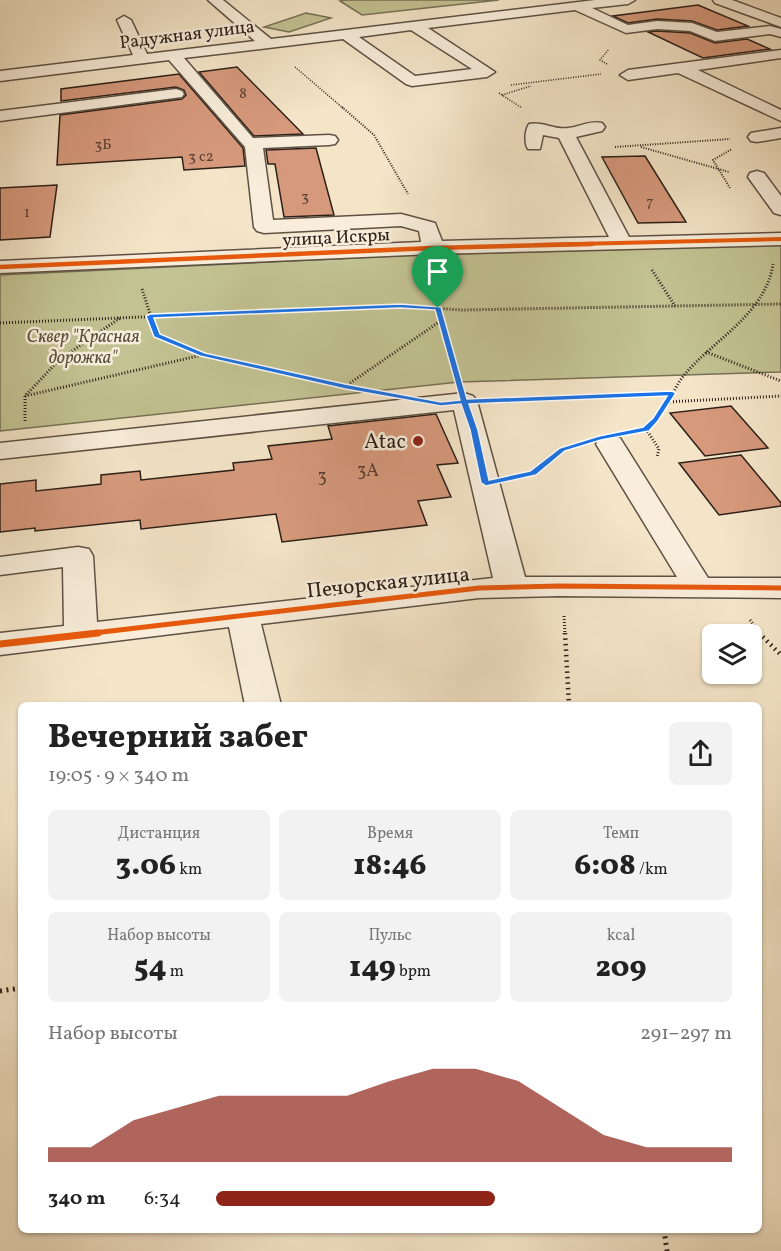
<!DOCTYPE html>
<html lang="ru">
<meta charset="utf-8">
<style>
body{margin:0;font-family:Vollkorn,serif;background:#f2f2f2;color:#222;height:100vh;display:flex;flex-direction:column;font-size:22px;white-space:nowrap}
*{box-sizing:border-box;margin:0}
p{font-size:20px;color:#767676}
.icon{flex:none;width:33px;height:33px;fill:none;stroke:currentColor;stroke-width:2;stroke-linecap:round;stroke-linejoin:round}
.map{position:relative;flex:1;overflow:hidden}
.drawer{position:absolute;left:18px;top:702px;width:744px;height:531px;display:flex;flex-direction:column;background:#fff;border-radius:9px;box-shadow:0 2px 4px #0004}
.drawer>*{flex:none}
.fabs{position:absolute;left:702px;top:624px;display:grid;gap:12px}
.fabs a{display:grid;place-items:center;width:60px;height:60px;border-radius:9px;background:#fff;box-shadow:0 2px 4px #0004;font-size:30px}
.pin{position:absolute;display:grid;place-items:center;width:51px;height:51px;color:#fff;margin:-62px -26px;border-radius:50% 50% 50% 0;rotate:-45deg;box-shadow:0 0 6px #0007}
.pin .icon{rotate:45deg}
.round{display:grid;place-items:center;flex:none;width:63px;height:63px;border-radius:9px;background:#f2f2f2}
.summary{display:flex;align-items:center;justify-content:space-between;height:102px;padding:0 30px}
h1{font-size:33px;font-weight:800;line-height:45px}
.figures{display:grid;grid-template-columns:repeat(3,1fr);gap:9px;height:102px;padding:6px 30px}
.figures div{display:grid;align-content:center;border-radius:9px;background:#f2f2f2;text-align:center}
.figures b{font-size:30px;font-weight:800}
.figures small{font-size:16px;font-weight:400}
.figures p{font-size:16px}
.chart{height:168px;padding:12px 30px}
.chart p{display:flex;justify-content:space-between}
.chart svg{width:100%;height:108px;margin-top:6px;fill:#8f2418;opacity:.7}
ul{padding:0 30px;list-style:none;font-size:20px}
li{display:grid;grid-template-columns:96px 72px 1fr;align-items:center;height:45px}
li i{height:15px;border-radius:8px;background:#8f2418}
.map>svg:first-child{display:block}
.green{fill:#c2c292;stroke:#777156;stroke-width:1.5}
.building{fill:#d6997c;stroke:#2c2019;stroke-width:1.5}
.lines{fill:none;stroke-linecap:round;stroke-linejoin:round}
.minor-casing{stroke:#5e5145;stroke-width:3}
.path-far4{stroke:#2c2019;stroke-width:1.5;stroke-dasharray:1 1.5;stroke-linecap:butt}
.path-far3{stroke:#2c2019;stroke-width:2;stroke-dasharray:1 1.5;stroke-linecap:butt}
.path-far2{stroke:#2c2019;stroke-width:3;stroke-dasharray:1 2;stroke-linecap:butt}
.path-far1{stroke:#2c2019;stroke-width:4.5;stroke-dasharray:1.5 4;stroke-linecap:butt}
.path{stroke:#2c2019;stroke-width:5;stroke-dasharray:2 4.5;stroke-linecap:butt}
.minor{fill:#f8eedb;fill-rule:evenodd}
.cycleway-far3-casing{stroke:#f8eedb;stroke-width:6}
.cycleway-far2-casing{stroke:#f8eedb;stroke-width:8}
.cycleway-far1-casing{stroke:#f8eedb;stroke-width:8}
.cycleway-casing{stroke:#f8eedb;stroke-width:10}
.cycleway-far3{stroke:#e8590c;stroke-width:4}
.cycleway-far2{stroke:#e8590c;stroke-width:4.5}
.cycleway-far1{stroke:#e8590c;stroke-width:5}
.cycleway{stroke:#e8590c;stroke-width:7}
.route{fill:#1a73e8;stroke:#fff;stroke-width:1.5;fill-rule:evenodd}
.poi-dot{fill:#8f2418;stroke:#f8eedb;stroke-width:2}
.labels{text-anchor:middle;stroke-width:5;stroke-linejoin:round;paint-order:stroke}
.far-number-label{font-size:15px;fill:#563e32}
.far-street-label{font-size:18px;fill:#2c2019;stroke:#f8eedb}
.far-park-label{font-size:18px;font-style:italic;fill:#59513d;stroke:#f8eedb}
.number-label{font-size:18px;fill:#563e32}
.poi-label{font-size:21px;fill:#2c2019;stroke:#f8eedb;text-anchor:end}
.street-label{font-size:21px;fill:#2c2019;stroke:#f8eedb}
</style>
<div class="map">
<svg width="781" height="1251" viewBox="0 0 781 1251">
<rect width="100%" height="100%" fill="#f4e5c8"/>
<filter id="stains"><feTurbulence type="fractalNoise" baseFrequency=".00333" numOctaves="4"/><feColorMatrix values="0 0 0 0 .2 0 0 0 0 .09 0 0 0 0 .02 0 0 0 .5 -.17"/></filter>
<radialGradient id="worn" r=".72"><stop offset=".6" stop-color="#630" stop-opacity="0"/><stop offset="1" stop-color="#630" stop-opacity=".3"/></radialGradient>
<g class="green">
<path d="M345 0H499L362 15 340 1Z"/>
<path d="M306 13 331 18 289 32 264 27Z"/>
<path d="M781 245V372L459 382 0 431V275L417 255Z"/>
</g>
<g class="building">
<path d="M698 5 748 26 717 30 692 21 657 19 628 23 613 16Z"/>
<path d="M657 31 690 33 715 43 747 39 770 49 703 58 648 32Z"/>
<path d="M237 67 303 134 254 136 199 72Z"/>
<path d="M179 74 243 148 245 166 184 170 182 157 57 165 60 115 182 99 186 95 184 90 176 87 61 101V89Z"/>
<path d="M316 148 334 215 284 217 275 164H268L266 150Z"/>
<path d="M645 156 686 222 638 223 602 157Z"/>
<path d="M57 185 50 237 0 240V188Z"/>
<path d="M731 406 768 448 705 456 670 413Z"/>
<path d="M436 414 458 463 437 465 451 497 418 501 427 525 282 542 276 514 141 529 140 520 35 531V528L0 532V484L36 480V491L101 484V475L140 471 141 480 234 470 233 463 272 459 268 446 332 439 328 426Z"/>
<path d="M741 455 781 503V506L719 515 679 463Z"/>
</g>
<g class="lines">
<defs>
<g id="minor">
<path d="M208 0H223L271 39 595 0H635L628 4 592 8 628 25 657 21 692 23 717 32 770 26 781 29V37L770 34 715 41 690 31 657 29 626 33 575 10 428 28 495 72 487 77 412 86 406 84 343 39 184 58 253 138 329 135 335 136 338 140 335 144 329 145 263 148 273 220 401 214 435 223 442 241 609 237 559 138 543 135 540 149H528C524 143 525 130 529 124 542 121 555 130 568 128 580 127 590 120 602 123L605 127 602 131 576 137 629 237 781 233V245L433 254 0 273V261L421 242 419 231 401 226 264 233 257 231 254 227 245 147 169 60 0 81V71L133 55 117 20 124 16 131 20 147 54 255 41ZM411 30 472 69 415 76 359 37Z"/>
<path d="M713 0H732L781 18V27L715 3Z"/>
<path d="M781 50V58L698 70 781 110V121L678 73 628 80 620 75 628 70Z"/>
<path d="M176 89 182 91 184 94 182 97 0 121V111Z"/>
<path d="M781 128V138L757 142 751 141 748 137 751 133Z"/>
<path d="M757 171 764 173 781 196V215L774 213 748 177 750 173Z"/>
<path d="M464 393 473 396 477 401 525 577H677L596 444 600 438 610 436 620 438 708 578H781V598L559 596 479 598 261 624 281 705H245L229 627 0 655V633L64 626 63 567 0 575V557L78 547 89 549 93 556 97 622 493 578 454 410 0 459V443Z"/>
</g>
</defs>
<use href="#minor" class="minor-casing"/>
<g class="path-far4">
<path d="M607 64 600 60 609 49"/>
<path d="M295 67 344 109"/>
<path d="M511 85 601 74"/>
<path d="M499 93 522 108"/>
<path d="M502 95 531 86"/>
</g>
<g class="path-far3">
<path d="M342 107 374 135 408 194"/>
<path d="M615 147 730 139"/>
<path d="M641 147 729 172"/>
<path d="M730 188 713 160 732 149"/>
</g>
<g class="path-far2">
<path d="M652 270 675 306"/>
<path d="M435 275 438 308 456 373"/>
<path d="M142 289 157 335 202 355 334 384"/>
<path d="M0 323 400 306 462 310 781 304"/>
<path d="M706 352 781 381"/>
<path d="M350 383 442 320"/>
<path d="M25 396 202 355"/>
<path d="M499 400 672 393"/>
<path d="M667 402 781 396"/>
<path d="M25 421V396L59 360 120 318"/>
<path d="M646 429 659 449 657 457"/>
<path d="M640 430C664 421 670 392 685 374 715 339 766 313 773 264"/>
<path d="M519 476 533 473 562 450 580 444"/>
<path d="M564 616 565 634"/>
<path d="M750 620 761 634"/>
</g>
<g class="path-far1">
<path d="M565 633 569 705"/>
<path d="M759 633 781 655"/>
</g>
<g class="path">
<path d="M0 991 21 988"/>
<path d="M664 1230 667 1251"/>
</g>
<use href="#minor" class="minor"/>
<defs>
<path id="cycleway-far3" d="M534 245 781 239"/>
<path id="cycleway-far2" d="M0 267 433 248 592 244"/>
<path id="cycleway-far1" d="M85 634 479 588 559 586 781 588"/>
<path id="cycleway" d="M0 644 98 633"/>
</defs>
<use href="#cycleway-far3" class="cycleway-far3-casing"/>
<use href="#cycleway-far2" class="cycleway-far2-casing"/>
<use href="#cycleway-far1" class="cycleway-far1-casing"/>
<use href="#cycleway" class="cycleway-casing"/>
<use href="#cycleway-far3" class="cycleway-far3"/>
<use href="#cycleway-far2" class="cycleway-far2"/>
<use href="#cycleway-far1" class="cycleway-far1"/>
<use href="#cycleway" class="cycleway"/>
</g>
<path class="route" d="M400 304 441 307 467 399 672 391 676 393 658 421 649 431 601 440 565 451 536 475 486 486 481 483 470 430 461 404 441 406 345 389 200 356 154 337 146 316 150 314ZM400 308 435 310 460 400 441 402 345 384 205 353 160 334 154 318ZM667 396 653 418 643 427 599 436 560 448 530 471 489 480 478 430 469 404Z"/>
<circle class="poi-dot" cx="418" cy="441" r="6"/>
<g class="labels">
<g class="far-number-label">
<text x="243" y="98">8</text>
<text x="103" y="149">3Б</text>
<text x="201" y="161">3 с2</text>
<text x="305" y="201">3</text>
<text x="650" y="206">7</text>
<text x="27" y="217">1</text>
</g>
<g class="far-street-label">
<text transform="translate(187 34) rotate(-7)" y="6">Радужная улица</text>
<text transform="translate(336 237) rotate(-3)" y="6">улица Искры</text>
</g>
<g class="far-park-label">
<text x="83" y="342">Сквер "Красная<tspan x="83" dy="21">дорожка"</tspan></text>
</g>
<g class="number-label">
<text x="368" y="476">3А</text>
<text x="322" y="482">3</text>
</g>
<g class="poi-label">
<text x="406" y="448">Atac</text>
</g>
<g class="street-label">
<text transform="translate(388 582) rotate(-6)" y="7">Печорская улица</text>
</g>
</g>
<rect width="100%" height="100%" filter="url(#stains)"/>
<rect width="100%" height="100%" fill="url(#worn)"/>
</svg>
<div class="fabs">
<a><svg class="icon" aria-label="layers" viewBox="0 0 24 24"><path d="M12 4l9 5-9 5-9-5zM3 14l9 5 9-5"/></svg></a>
</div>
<div class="pin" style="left:438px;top:308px;background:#1e9e55"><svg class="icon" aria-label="arrive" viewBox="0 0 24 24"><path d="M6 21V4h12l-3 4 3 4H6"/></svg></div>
<section class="drawer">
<div class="summary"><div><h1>Вечерний забег</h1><p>19:05 · 9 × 340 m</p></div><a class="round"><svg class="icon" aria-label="share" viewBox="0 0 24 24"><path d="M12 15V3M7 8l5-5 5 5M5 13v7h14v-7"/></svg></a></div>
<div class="figures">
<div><p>Дистанция</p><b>3.06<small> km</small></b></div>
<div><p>Время</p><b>18:46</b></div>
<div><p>Темп</p><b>6:08<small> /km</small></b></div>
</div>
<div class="figures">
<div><p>Набор высоты</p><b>54<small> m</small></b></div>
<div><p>Пульс</p><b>149<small> bpm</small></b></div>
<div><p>kcal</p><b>209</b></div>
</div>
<div class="chart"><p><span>Набор высоты</span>291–297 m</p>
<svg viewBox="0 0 160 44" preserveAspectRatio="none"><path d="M0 44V38L10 38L20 27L30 22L40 17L50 17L60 17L70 17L80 11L90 6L100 6L110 11L120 22L130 33L140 38L150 38L160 38V44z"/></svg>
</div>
<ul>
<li><b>340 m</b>6:34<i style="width:54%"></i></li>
</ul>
</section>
</div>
